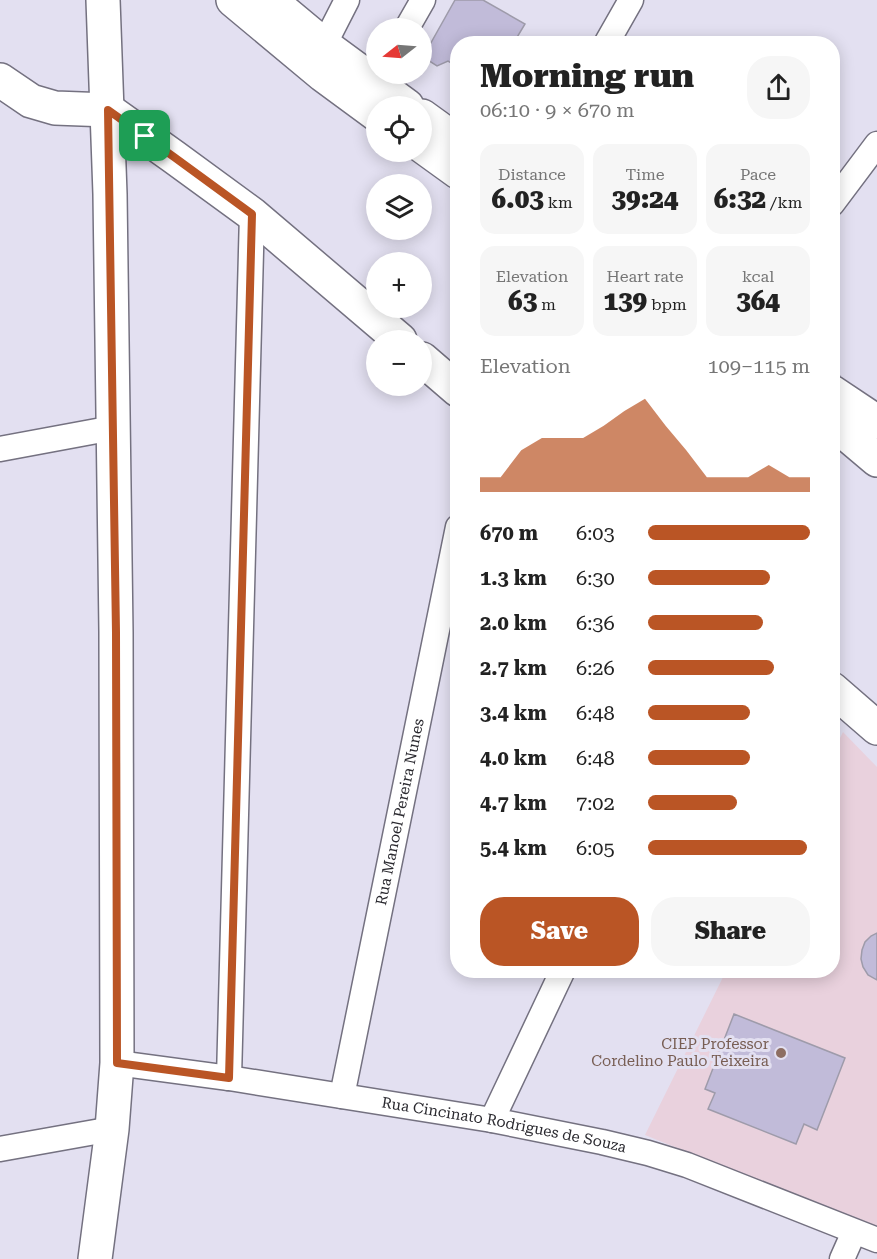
<!DOCTYPE html>
<meta charset="utf-8">
<style>
body{margin:0;font-family:"Roboto Serif",serif;background:#f6f6f6;color:#222;height:100vh;display:flex;flex-direction:column;font-size:22px;white-space:nowrap}
*{box-sizing:border-box;margin:0}
p{font-size:20px;color:#767676}
.icon{flex:none;width:33px;height:33px;fill:none;stroke:currentColor;stroke-width:2;stroke-linecap:round;stroke-linejoin:round}
.map{position:relative;flex:1;overflow:hidden}
.drawer{position:absolute;left:450px;top:36px;width:390px;height:942px;display:flex;flex-direction:column;background:#fff;border-radius:24px;box-shadow:0 3px 15px #0003}
.drawer>*{flex:none}
.needle{width:39px;rotate:253deg}
.controls{position:absolute;left:366px;top:18px;display:grid;gap:12px}
.controls a{display:grid;place-items:center;width:66px;height:66px;border-radius:50%;background:#fff;box-shadow:0 3px 15px #0003;font-size:30px}
.pin{position:absolute;display:grid;place-items:center;width:51px;height:51px;color:#fff;margin:-26px;border-radius:12px;box-shadow:0 3px 9px #0006}
.round{display:grid;place-items:center;flex:none;width:63px;height:63px;border-radius:24px;background:#f6f6f6}
.head{display:flex;align-items:center;justify-content:space-between;height:102px;padding:0 30px}
h1{font-size:33px;font-weight:800;line-height:45px}
.figures{display:grid;grid-template-columns:repeat(3,1fr);gap:9px;height:102px;padding:6px 30px}
.figures div{display:grid;align-content:center;border-radius:15px;background:#f6f6f6;text-align:center}
.figures b{font-size:26px;font-weight:800}
.figures small{font-size:16px;font-weight:400}
.figures p{font-size:16px}
.chart{height:168px;padding:12px 30px}
.chart p{display:flex;justify-content:space-between}
.chart svg{width:100%;height:108px;margin-top:6px;fill:#ba5525;opacity:.7}
.primary-button{display:flex;gap:12px;margin-top:auto;padding:12px 30px}
.primary-button a{flex:1;height:69px;border-radius:24px;background:#ba5525;color:#fff;font-size:24px;font-weight:800;line-height:69px;text-align:center}
.primary-button a+a{background:#f6f6f6;color:#222}
ul{padding:0 30px;list-style:none;font-size:20px}
li{display:grid;grid-template-columns:96px 72px 1fr;align-items:center;height:45px}
li i{height:15px;border-radius:8px;background:#ba5525}
.map>svg:first-child{display:block}
.education{fill:#e9d1dd}
.building{fill:#c1bbd9;stroke:#9e9baa;stroke-width:1.5}
.lines{fill:none;stroke-linecap:round;stroke-linejoin:round}
.street-casing{stroke:#747180;stroke-width:27}
.secondary-casing{stroke:#747180;stroke-width:36}
.highway-casing{stroke:#747180;stroke-width:36}
.street{stroke:#fff;stroke-width:24}
.secondary{stroke:#fff;stroke-width:33}
.highway{stroke:#fff;stroke-width:33}
.route-casing{stroke:#fff;stroke-width:12}
.route{stroke:#ba5525;stroke-width:8}
.education-dot{fill:#8d6e63;stroke:#e3e0f1;stroke-width:2}
.labels{text-anchor:middle;stroke-width:6;stroke-linejoin:round;paint-order:stroke}
.street-label{font-size:15px;fill:#2a292f;stroke:#e3e0f1}
.education-label{font-size:15px;fill:#785e54;stroke:#e3e0f1;text-anchor:end}
</style>
<div class="map">
<svg width="877" height="1259" viewBox="0 0 877 1259">
<rect width="100%" height="100%" fill="#e3e0f1"/>
<path class="education" d="M843 732 877 767V1229L645 1135 726 971 832 970V754Z"/>
<g class="building">
<path d="M455 0H483L525 24 513 44H458V67L448 61 437 66 423 57Z"/>
<path d="M877 933V980L868 975 863 967 861 959 862 950 865 942 871 936Z"/>
<path d="M734 1014 845 1058 817 1130 804 1124 796 1144 708 1109 715 1093 705 1089Z"/>
</g>
<g class="lines">
<defs>
<g id="street">
<path d="M407 28 423 0"/>
<path d="M606 44 631 0"/>
<path d="M324 45 347 0"/>
<path d="M832 204 877 144"/>
<path d="M0 449 113 428"/>
<path id="s1" d="M117 1063 229 1078 492 1120 602 1142 648 1153 687 1165 877 1240"/>
<path d="M229 1078 252 214"/>
<path id="s2" d="M342 1096 458 527"/>
<path d="M492 1120 563 970"/>
<path d="M0 1149 112 1129"/>
<path d="M842 1259 854 1232"/>
</g>
<g id="secondary">
<path d="M0 80 31 101 55 108 108 110 174 157 252 214 400 340"/>
<path d="M422 359 458 390"/>
<path d="M832 689 877 728"/>
<path d="M95 1259 112 1129 117 1063 116 632 110 194 103 0"/>
</g>
<g id="highway">
<path d="M233 0 323 75 376 114"/>
<path d="M270 0 324 45 407 106"/>
<path d="M422 116 458 142"/>
<path d="M422 146 458 172"/>
<path d="M832 392 877 422"/>
<path d="M832 422 877 460"/>
</g>
</defs>
<use href="#street" class="street-casing"/>
<use href="#secondary" class="secondary-casing"/>
<use href="#highway" class="highway-casing"/>
<use href="#street" class="street"/>
<use href="#secondary" class="secondary"/>
<use href="#highway" class="highway"/>
</g>
<g class="lines">
<defs>
<path id="route" d="M108 110 174 157 252 214 229 1078 117 1063 116 632Z"/>
</defs>
<use href="#route" class="route-casing"/>
<use href="#route" class="route"/>
</g>
<circle class="education-dot" cx="781" cy="1053" r="6"/>
<g class="labels">
<g class="street-label">
<text dy="5" stroke="none"><textPath href="#s2" startOffset="290">Rua Manoel Pereira Nunes</textPath></text>
<text dy="5" stroke="none"><textPath href="#s1" startOffset="392">Rua Cincinato Rodrigues de Souza</textPath></text>
</g>
<g class="education-label">
<text x="769" y="1049">CIEP Professor<tspan x="769" dy="17">Cordelino Paulo Teixeira</tspan></text>
</g>
</g>
</svg>
<div class="controls">
<a><svg class="needle" viewBox="-14 -14 28 28"><path d="M0-13l5 13h-10z" fill="#e53935"/><path d="M0 13l5-13h-10z" fill="#767676"/></svg></a>
<a><svg class="icon" aria-label="locate" viewBox="0 0 24 24"><circle cx="12" cy="12" r="6"/><path d="M12 2v4M12 18v4M2 12h4M18 12h4"/></svg></a>
<a><svg class="icon" aria-label="layers" viewBox="0 0 24 24"><path d="M12 4l9 5-9 5-9-5zM3 14l9 5 9-5"/></svg></a>
<a>+</a>
<a>−</a>
</div>
<div class="pin" style="left:145px;top:136px;background:#1e9e55"><svg class="icon" aria-label="arrive" viewBox="0 0 24 24"><path d="M6 21V4h12l-3 4 3 4H6"/></svg></div>
<section class="drawer">
<div class="head"><div><h1>Morning run</h1><p>06:10 · 9 × 670 m</p></div><a class="round"><svg class="icon" aria-label="share" viewBox="0 0 24 24"><path d="M12 15V3M7 8l5-5 5 5M5 13v7h14v-7"/></svg></a></div>
<div class="figures">
<div><p>Distance</p><b>6.03<small> km</small></b></div>
<div><p>Time</p><b>39:24</b></div>
<div><p>Pace</p><b>6:32<small> /km</small></b></div>
</div>
<div class="figures">
<div><p>Elevation</p><b>63<small> m</small></b></div>
<div><p>Heart rate</p><b>139<small> bpm</small></b></div>
<div><p>kcal</p><b>364</b></div>
</div>
<div class="chart"><p><span>Elevation</span>109–115 m</p>
<svg viewBox="0 0 160 44" preserveAspectRatio="none"><path d="M0 44V38L10 38L20 27L30 22L40 22L50 22L60 17L70 11L80 6L90 17L100 27L110 38L120 38L130 38L140 33L150 38L160 38V44z"/></svg>
</div>
<ul>
<li><b>670 m</b>6:03<i style="width:100%"></i></li>
<li><b>1.3 km</b>6:30<i style="width:75%"></i></li>
<li><b>2.0 km</b>6:36<i style="width:71%"></i></li>
<li><b>2.7 km</b>6:26<i style="width:78%"></i></li>
<li><b>3.4 km</b>6:48<i style="width:63%"></i></li>
<li><b>4.0 km</b>6:48<i style="width:63%"></i></li>
<li><b>4.7 km</b>7:02<i style="width:55%"></i></li>
<li><b>5.4 km</b>6:05<i style="width:98%"></i></li>
</ul>
<div class="primary-button"><a>Save</a><a>Share</a></div>
</section>
</div>
